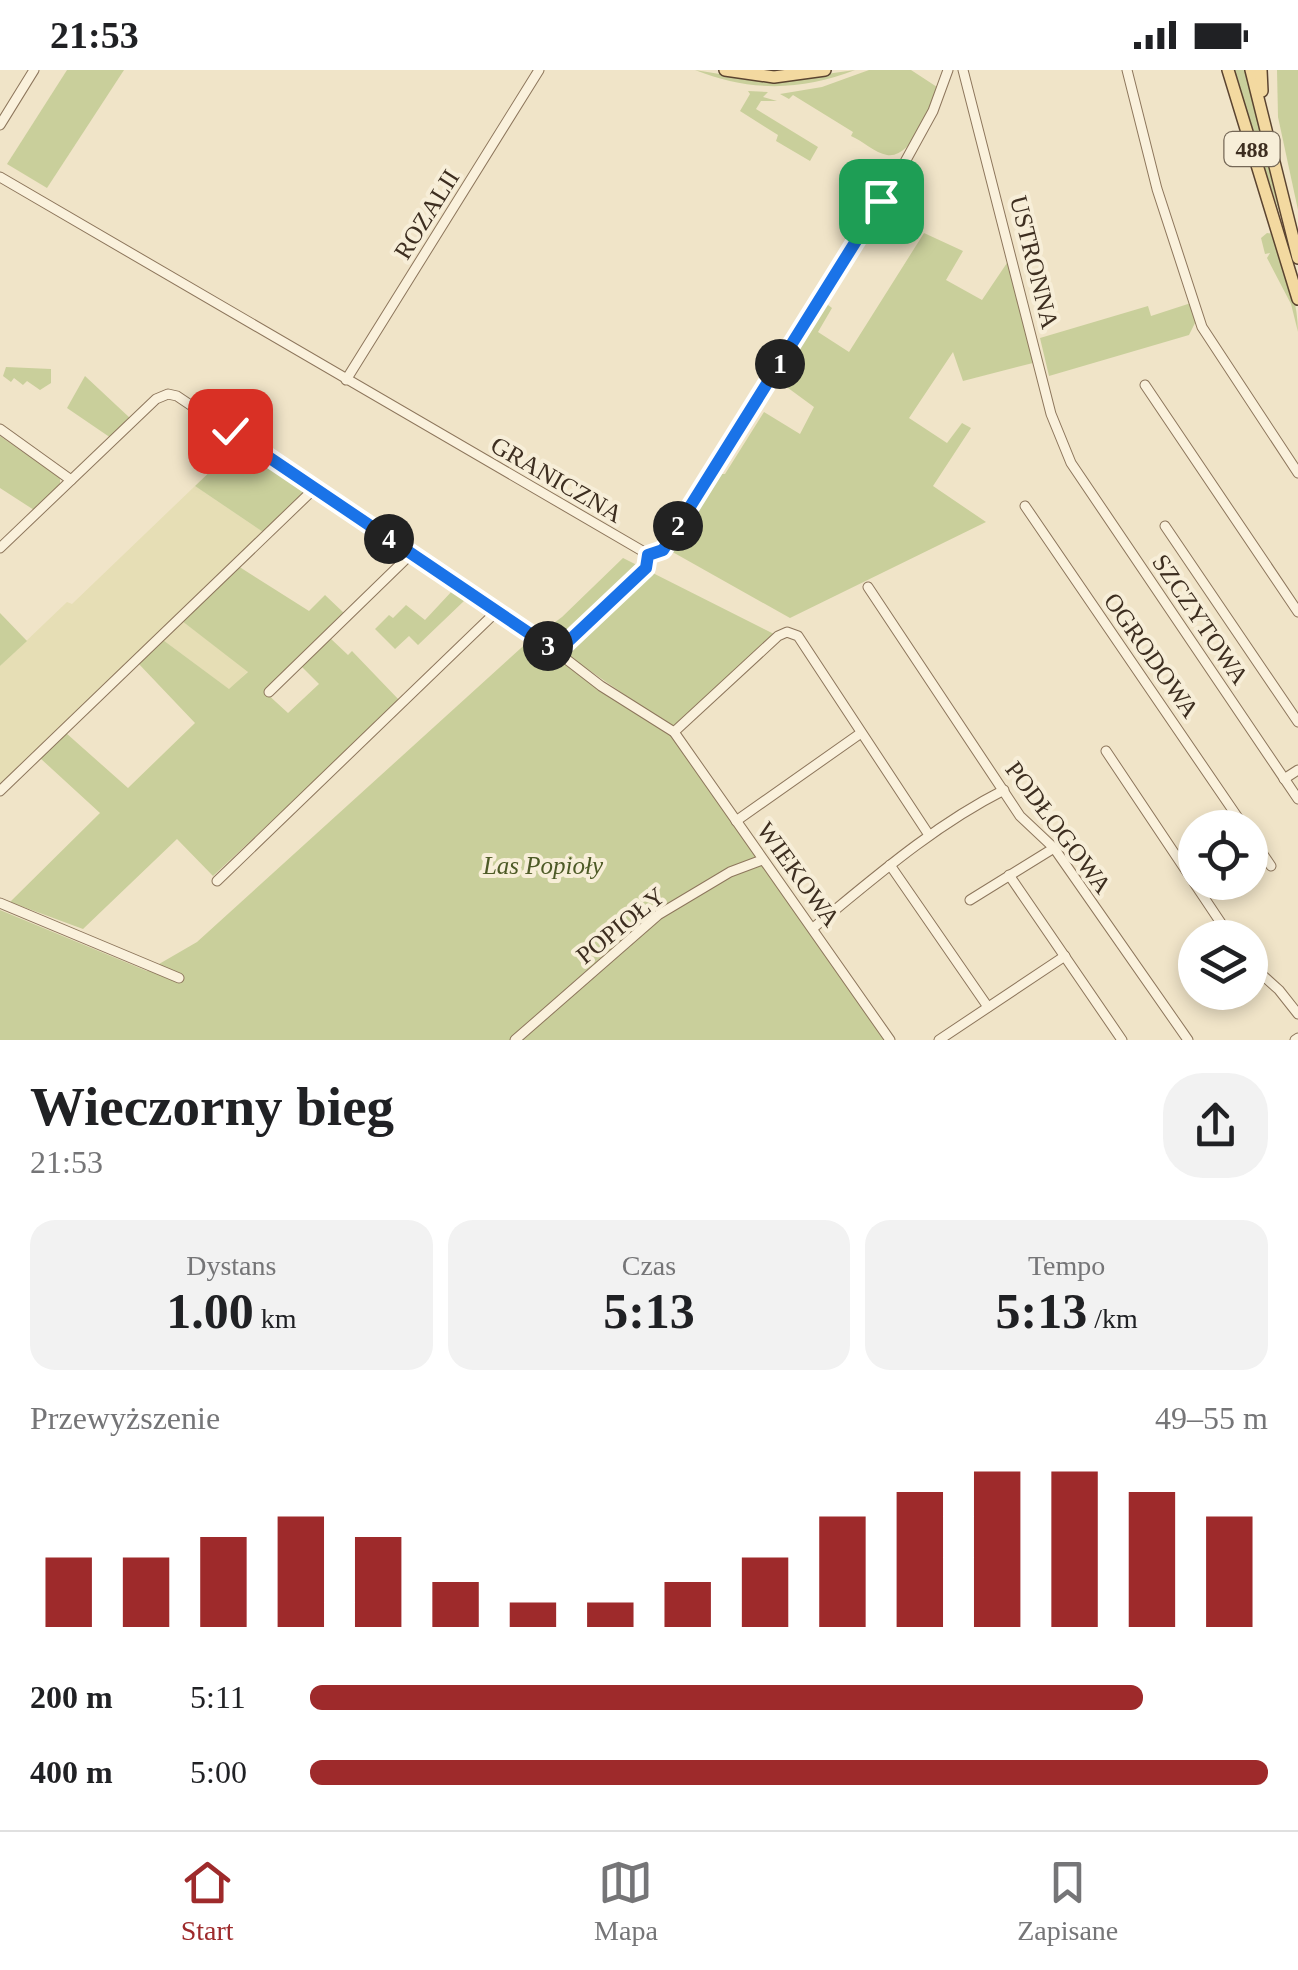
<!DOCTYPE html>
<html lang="pl">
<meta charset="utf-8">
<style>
body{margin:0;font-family:"Times New Roman",serif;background:#f2f2f2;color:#202124;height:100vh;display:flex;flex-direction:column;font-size:38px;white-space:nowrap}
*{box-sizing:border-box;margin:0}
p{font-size:32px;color:#757577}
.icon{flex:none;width:55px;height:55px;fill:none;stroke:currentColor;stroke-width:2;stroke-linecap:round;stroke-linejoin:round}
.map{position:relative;height:970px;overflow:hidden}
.details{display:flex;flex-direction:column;background:#fff;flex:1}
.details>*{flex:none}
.fabs{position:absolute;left:1178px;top:740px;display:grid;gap:20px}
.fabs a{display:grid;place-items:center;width:90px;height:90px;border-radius:50%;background:#fff;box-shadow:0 5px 15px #0003;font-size:50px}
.pin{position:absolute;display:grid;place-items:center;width:85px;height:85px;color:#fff;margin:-42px;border-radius:20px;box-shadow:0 5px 15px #0006}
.km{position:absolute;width:50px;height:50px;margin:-25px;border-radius:50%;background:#222;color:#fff;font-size:28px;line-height:50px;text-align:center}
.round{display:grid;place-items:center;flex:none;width:105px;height:105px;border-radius:40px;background:#f2f2f2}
.headline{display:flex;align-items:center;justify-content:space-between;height:170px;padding:0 30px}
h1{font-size:55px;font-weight:700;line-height:75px}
.figures{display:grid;grid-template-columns:repeat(3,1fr);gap:15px;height:170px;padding:10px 30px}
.figures div{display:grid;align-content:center;border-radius:25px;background:#f2f2f2;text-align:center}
.figures b{font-size:50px;font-weight:700}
.figures small{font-size:28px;font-weight:400}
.figures p{font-size:28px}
.chart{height:280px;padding:20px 30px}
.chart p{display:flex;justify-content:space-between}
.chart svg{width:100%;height:180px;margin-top:10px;stroke:#9e2a2b;stroke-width:6}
ul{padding:0 30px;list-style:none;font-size:32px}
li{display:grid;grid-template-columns:160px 120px 1fr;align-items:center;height:75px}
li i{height:25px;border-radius:12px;background:#9e2a2b}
.status{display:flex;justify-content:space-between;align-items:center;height:70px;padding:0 50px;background:#fff;direction:ltr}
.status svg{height:28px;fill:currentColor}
.tab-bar{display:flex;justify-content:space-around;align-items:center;height:140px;border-top:2px solid #e0e0e0;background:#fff;font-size:28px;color:#757577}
.tab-bar a{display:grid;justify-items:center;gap:5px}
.tab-bar .on{color:#9e2a2b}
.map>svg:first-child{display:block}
.farmland{fill:#e6deb5}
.green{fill:#c9cf9b}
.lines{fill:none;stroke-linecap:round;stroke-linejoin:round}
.minor-casing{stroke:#8d765c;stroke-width:11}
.major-casing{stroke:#5b4430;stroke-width:14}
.minor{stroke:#faf1dc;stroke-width:9}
.major{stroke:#f3d9a0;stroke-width:11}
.route-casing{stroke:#fff;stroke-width:20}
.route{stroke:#1a73e8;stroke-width:12}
.labels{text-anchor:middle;stroke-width:8;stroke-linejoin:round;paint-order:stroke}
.shield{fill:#f7eed8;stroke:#756857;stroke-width:2.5}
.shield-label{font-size:22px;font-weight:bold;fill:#3d2e20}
.street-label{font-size:25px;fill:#3d2e20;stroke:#f7eed8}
.park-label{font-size:25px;font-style:italic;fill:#4d5a26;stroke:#f7eed8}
</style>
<div class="status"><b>21:53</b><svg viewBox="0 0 49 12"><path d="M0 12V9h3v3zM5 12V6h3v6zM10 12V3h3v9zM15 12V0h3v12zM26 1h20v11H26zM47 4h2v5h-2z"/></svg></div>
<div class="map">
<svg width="1298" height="970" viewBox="0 0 1298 970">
<rect width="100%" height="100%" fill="#f0e4c8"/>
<g class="farmland">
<path d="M195 416 263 462 0 715V596L67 532 72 534Z"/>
<path d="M182 551 248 601 230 620 163 570Z"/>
</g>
<g class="green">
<path d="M67 0H124L47 118 7 94Z"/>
<path d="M695 0 769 12 855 0C801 21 750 22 695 0Z"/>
<path d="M869 0H911L937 17C930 36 913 89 887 85 875 83 863 71 851 66L853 62 793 25 789 29 780 24 822 17Z"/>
<path d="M1232 0H1248L1284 148 1282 150Z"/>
<path d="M1277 0H1298V140L1278 47Z"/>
<path d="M748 21 768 22 763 27 777 31H761L756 39 818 77 810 91 776 71 778 65 740 41 750 24Z"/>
<path d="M924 163 963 181 946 210 982 230 1009 190 1033 293 963 311 953 282 909 348 947 373 962 353 971 358 933 416 986 452 790 548 669 480 718 404H725L764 342 800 364 814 337 784 315 790 299 786 296 824 232 832 238 818 262 849 282Z"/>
<path d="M1267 163 1273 164C1284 196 1298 228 1298 262L1291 234 1267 188 1270 183 1265 184 1261 168Z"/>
<path d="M1191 233 1197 249 1189 265 1049 306 1040 268 1148 236 1151 246Z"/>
<path d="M6 297 51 299V313L40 320 27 311 23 315 14 308 11 312 3 306Z"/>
<path d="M85 306 131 349 111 368 67 338Z"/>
<path d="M0 366 60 408V414L34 440 0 418Z"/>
<path d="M238 375 308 418 263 462 195 416Z"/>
<path d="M623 488 774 564 674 660 895 970H0V840L147 901 197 872 531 569 660 649 538 565 562 547Z"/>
<path d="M238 496 309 541 325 525 345 544 265 622 288 643 319 614 300 595 329 567 348 585 352 581 400 631 213 806 177 769 83 859 10 832 100 743 40 688 66 663 128 718 195 653 137 592 163 570 229 619 248 602 182 551Z"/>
<path d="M453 520 465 530 418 575 409 566 395 579 375 559 389 545 393 548 406 535 425 550Z"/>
<path d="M0 543 27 571 0 596Z"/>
</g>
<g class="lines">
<defs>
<g id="minor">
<path d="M963 0 1051 344 1071 393 1298 729"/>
<path d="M1127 0 1157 119 1202 257 1298 403"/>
<path d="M0 55 34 0"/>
<path d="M0 107 651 486 663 480 900 101 933 41 948 0"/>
<path d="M346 310 539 0"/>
<path d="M1145 315 1298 542"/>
<path d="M0 359 71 410"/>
<path d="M1025 436 1245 758"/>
<path d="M1165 456 1298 652"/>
<path d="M0 478 156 329 168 324 177 326 557 582 601 616 674 662 890 970"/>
<path d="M868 517 1020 746 1054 778 1188 970"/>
<path d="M557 582 646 497 648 485"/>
<path d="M269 622 411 484"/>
<path d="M674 662 778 566 787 562 798 566 929 765"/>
<path d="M1106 681 1231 868"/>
<path d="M1284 709 1298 700"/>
<path d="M0 721 315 418"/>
<path d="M736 751 861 663"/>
<path d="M1250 765 1271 796"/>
<path d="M890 795 988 937"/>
<path d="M1009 805 1122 970"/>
<path d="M217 811 496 542"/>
<path d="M970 830 1054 778"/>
<path d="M0 833 179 908"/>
<path d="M813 858C874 808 933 756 1004 720"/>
<path d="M1250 894 1279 920 1298 944"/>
<path d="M515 970 658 845 730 802 762 790"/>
<path d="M939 970 1065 886"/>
<path d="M1295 970 1298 968"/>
</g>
<g id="major">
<path d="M725 0 774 7 825 0"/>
<path d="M1228 0 1298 229"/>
<path d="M1251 0 1298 188"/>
<path d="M1261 0 1262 21"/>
</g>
</defs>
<use href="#minor" class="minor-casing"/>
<use href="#major" class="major-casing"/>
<use href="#minor" class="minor"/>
<use href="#major" class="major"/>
</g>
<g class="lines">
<defs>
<path id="route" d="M230 361 557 582 646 498 648 485 663 480 881 131"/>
</defs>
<use href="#route" class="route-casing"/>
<use href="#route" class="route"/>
</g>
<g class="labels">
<rect class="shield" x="1224.5" y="62" width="55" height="34" rx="8"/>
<g class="shield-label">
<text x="1252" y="87">488</text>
</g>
<g class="street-label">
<text transform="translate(426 144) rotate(-58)" y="9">ROZALII</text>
<text transform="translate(1035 192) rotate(76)" y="9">USTRONNA</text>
<text transform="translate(557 409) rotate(30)" y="9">GRANICZNA</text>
<text transform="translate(1201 549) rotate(56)" y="9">SZCZYTOWA</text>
<text transform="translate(1152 585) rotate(55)" y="9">OGRODOWA</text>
<text transform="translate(1059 757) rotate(53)" y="9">PODŁOGOWA</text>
<text transform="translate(799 804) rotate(54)" y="9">WIEKOWA</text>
<text transform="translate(620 855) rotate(-39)" y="9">POPIOŁY</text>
</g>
<g class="park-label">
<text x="543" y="804">Las Popioły</text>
</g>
</g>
</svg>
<div class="fabs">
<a><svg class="icon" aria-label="locate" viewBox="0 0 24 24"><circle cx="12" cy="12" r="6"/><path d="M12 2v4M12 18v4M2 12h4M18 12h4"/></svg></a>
<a><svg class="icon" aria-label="layers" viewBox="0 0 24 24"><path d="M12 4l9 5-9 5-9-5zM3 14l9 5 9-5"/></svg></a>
</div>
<div class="pin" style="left:881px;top:131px;background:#1e9e55"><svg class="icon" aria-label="arrive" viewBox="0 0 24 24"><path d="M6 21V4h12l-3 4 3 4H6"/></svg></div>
<div class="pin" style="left:230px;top:361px;background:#d93025"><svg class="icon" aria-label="check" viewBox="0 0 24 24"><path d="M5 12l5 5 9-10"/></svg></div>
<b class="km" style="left:780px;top:294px">1</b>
<b class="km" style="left:678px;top:456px">2</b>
<b class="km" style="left:548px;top:576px">3</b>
<b class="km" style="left:389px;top:469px">4</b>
</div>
<section class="details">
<div class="headline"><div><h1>Wieczorny bieg</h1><p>21:53</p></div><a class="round"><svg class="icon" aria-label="share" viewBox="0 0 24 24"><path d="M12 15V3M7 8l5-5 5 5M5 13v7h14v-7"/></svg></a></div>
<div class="figures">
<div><p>Dystans</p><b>1.00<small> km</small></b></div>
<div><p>Czas</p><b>5:13</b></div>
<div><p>Tempo</p><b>5:13<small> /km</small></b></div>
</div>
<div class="chart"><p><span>Przewyższenie</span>49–55 m</p>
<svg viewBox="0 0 160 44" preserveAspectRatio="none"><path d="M5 44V27M15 44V27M25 44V22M35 44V17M45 44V22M55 44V33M65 44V38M75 44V38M85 44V33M95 44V27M105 44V17M115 44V11M125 44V6M135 44V6M145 44V11M155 44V17"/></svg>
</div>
<ul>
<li><b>200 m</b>5:11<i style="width:87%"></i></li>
<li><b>400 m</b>5:00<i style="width:100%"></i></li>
</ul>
</section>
<nav class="tab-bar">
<a class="on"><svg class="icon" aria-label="home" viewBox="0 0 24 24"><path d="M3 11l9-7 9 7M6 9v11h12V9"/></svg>Start</a>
<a><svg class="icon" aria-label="map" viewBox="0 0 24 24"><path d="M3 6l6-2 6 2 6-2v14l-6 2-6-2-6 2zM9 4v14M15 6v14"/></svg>Mapa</a>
<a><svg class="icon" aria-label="saved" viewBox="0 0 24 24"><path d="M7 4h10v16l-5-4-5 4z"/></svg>Zapisane</a>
</nav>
